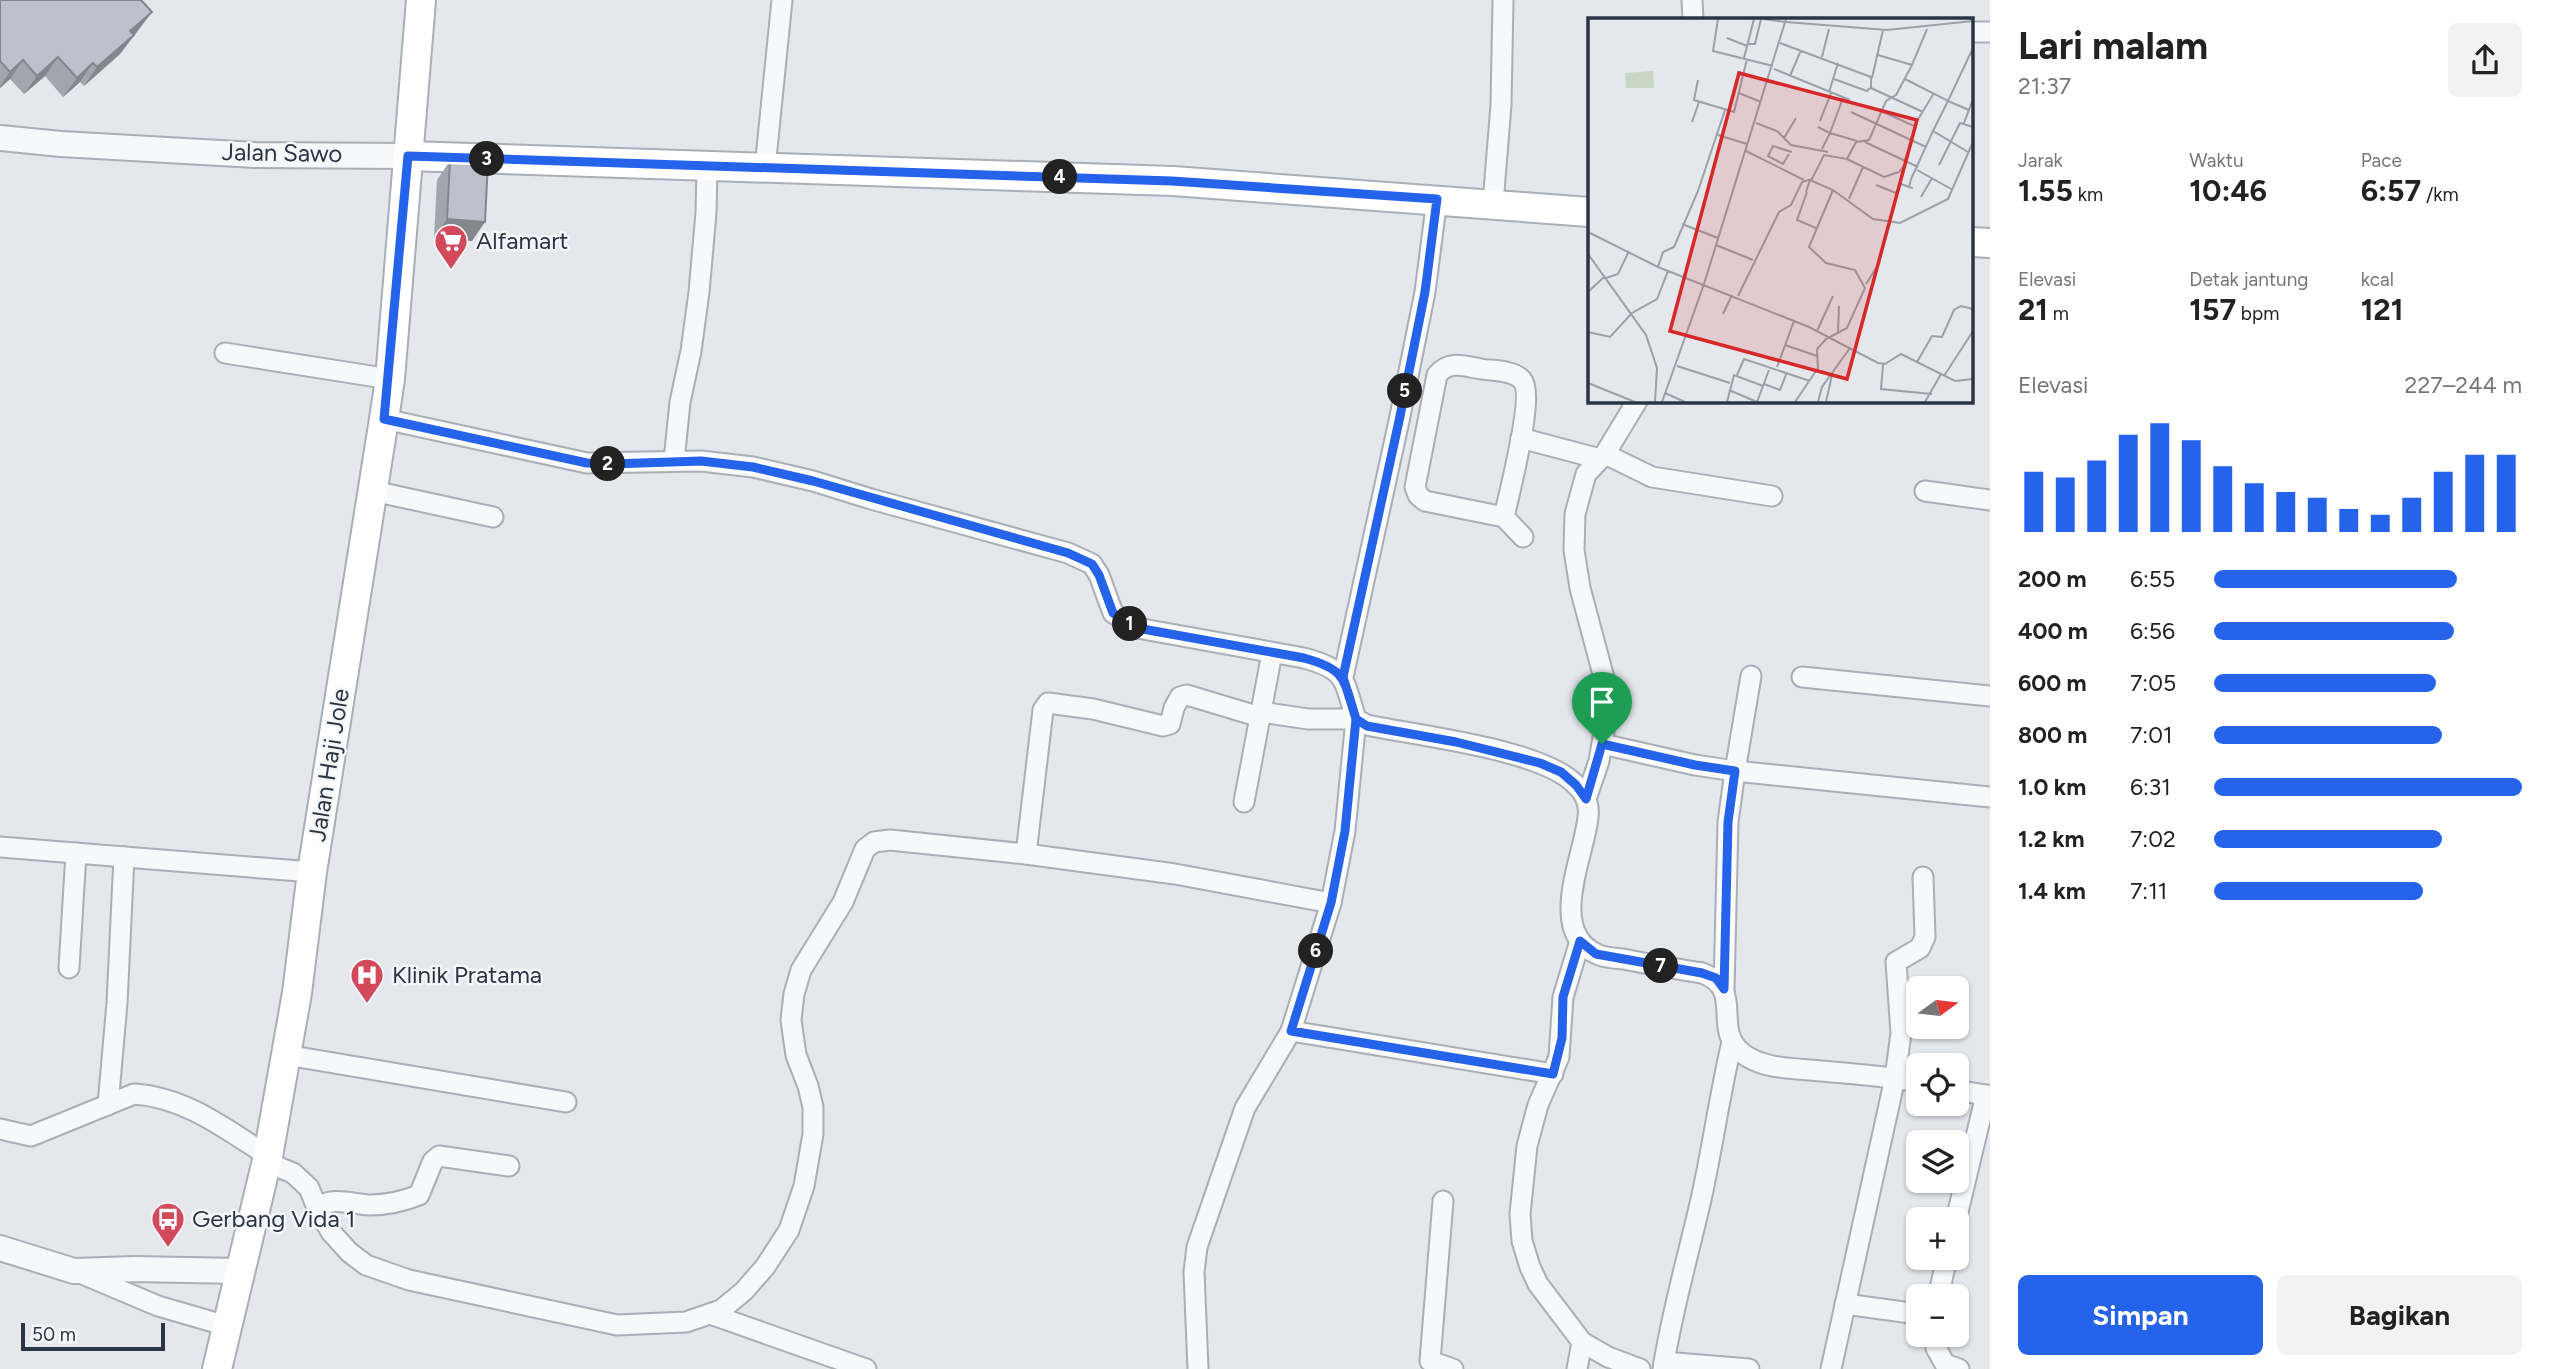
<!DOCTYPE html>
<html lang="id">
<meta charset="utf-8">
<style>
body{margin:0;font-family:Figtree,sans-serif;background:#f2f2f2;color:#222;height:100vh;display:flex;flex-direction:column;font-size:26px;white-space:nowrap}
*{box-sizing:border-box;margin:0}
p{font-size:23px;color:#767676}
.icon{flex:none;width:38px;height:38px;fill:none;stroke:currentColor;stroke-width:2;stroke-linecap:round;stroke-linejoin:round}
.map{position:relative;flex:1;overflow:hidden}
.drawer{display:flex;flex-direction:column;background:#fff;width:560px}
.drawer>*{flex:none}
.needle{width:46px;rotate:75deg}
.controls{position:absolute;left:1906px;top:976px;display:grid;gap:14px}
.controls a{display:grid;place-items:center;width:63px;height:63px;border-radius:10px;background:#fff;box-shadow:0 2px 5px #0004;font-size:35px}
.scale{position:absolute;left:21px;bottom:18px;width:144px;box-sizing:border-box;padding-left:7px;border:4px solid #2b3445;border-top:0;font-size:19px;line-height:24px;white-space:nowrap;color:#2b3445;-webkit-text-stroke:5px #f4f6f9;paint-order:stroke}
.pin{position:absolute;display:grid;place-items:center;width:60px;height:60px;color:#fff;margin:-72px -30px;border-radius:50% 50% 50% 0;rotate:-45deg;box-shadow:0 0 7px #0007}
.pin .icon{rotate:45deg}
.km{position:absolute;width:35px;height:35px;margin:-18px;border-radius:50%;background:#222;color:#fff;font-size:19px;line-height:35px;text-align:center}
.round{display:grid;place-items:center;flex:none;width:74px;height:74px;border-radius:10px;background:#f2f2f2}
.summary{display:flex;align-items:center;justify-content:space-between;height:119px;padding:0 28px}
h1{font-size:38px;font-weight:700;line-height:52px}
.stats{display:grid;grid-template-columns:repeat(3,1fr);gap:10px;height:119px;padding:7px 28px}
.stats div{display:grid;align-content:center}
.stats b{font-size:30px;font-weight:700}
.stats small{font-size:19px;font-weight:400}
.stats p{font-size:19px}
.chart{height:196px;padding:14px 28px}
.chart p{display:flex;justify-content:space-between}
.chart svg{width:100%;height:126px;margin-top:7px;stroke:#2563eb;stroke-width:6}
.action{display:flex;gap:14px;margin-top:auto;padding:14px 28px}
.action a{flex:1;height:80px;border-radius:10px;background:#2563eb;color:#fff;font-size:28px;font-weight:700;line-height:80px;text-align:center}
.action a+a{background:#f2f2f2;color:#222}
ul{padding:0 28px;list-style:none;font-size:23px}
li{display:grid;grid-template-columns:112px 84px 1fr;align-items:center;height:52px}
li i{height:18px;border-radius:9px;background:#2563eb}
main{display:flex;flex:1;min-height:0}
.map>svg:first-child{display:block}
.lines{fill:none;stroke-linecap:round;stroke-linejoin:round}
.minor-casing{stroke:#a9aeb7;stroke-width:23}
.tertiary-casing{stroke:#a9aeb7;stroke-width:28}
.secondary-casing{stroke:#a9aeb7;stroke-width:32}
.minor{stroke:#f7f8fa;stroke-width:19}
.tertiary{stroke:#f7f8fa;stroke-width:24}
.secondary{stroke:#fff;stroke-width:28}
.wall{fill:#a1a5ae}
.shaded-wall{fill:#83868d}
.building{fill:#bbc0ca;stroke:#83868d;stroke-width:2}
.route-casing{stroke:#fff;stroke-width:14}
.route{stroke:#2563eb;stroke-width:9}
.labels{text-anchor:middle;stroke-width:5;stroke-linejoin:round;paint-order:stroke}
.street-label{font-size:24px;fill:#2b3445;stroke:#f4f6f9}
.poi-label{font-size:24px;fill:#2b3445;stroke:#f4f6f9;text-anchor:start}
.inset-road{fill:none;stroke:#9a9fa9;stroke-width:2}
.view{fill:#d62828;fill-opacity:0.15;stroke:#d62828;stroke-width:3.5}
.inset-edge{fill:none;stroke:#2b3445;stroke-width:3.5}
</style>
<main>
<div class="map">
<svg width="1990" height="1369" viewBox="0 0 1990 1369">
<rect width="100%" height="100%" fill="#e4e7ec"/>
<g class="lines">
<defs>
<g id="minor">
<path d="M1692 0 1693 19"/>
<path d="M1971 32H1990"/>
<path d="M765 168 782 0"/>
<path d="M1493 203 1501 105 1503 0"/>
<path d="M225 353 390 379"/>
<path d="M384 419 587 463 701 461 753 467 813 481 871 499 1068 553 1092 564 1099 575 1113 613 1137 628 1304 658C1347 670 1343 678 1356 719L1367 725C1418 736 1541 749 1575 784 1584 792 1590 804 1588 817 1585 854 1546 932 1597 954 1604 958 1615 958 1623 959 1649 964 1675 969 1702 973 1746 989 1711 1028 1742 1053 1763 1070 1796 1068 1821 1071 1853 1074 1886 1076 1918 1082"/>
<path d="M1521 438 1600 459"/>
<path d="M1605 454 1652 477 1772 496"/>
<path d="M674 461 680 402 691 351 699 292 706 213 707 167"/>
<path d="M373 491 493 517"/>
<path d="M1925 491 1990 500"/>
<path d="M1504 517 1425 501 1418 495 1415 487 1437 375C1449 360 1464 366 1481 369 1494 371 1513 370 1522 380 1535 395 1509 494 1504 517L1523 537"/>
<path d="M1343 677 1399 421 1425 292 1437 199"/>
<path d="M1802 677 1990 696"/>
<path d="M1602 744 1695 765 1735 771 1751 676"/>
<path d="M1586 799 1599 761 1604 732V678L1580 588 1574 550 1575 514 1586 474 1605 454 1637 401"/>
<path d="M1244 802 1272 653"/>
<path d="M0 847 312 872"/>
<path d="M1026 854 1043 710 1048 703 1093 709 1163 726 1170 724 1174 708 1180 697 1187 695 1260 717"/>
<path d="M1580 941 1563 997 1559 1057 1538 1105 1527 1146 1520 1214 1522 1241 1530 1267 1538 1284 1582 1342 1608 1357 1640 1369"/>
<path d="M69 968 76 853"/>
<path d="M1724 989 1728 822 1735 771 1990 797"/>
<path d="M1291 1031 1553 1074"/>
<path d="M286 1055 566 1102"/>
<path d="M1956 1090 1990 1096"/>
<path d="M108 1105 117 1003 124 857"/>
<path d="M0 1129 31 1136 134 1094C185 1097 226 1129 268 1156"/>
<path d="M266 1162 293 1173 309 1188 317 1208 331 1232 349 1252 366 1265 409 1280 617 1325 686 1322 721 1310 744 1291 765 1267 789 1230 804 1186 813 1134V1107L808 1086 796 1055 791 1020 794 994 801 970 843 902 865 849 874 842 890 840 1026 854 1175 874 1331 903"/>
<path d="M1443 1201 1430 1361 1453 1369"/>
<path d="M317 1208C332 1196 352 1204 370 1205 386 1205 404 1201 419 1195L433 1161 439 1156 509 1166"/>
<path d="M1956 1220 1986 1095"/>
<path d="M80 1273 158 1306 227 1326"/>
<path d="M1938 1297 1947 1258"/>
<path d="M1845 1304 1918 1314"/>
<path d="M710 1314 866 1369"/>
<path d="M1934 1335 1936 1348 1945 1364 1959 1369"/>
<path d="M1664 1362 1749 1369"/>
<path d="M1198 1369 1194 1272 1197 1247 1245 1108 1291 1031 1331 903 1345 831 1356 719H1308L1261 712"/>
<path d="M1577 1369 1582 1342"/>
<path d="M1663 1369C1672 1310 1689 1253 1702 1195 1713 1144 1720 1093 1732 1042"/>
<path d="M1831 1369 1895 1078 1901 1033 1896 962 1920 948 1925 937 1923 877"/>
</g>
<g id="tertiary">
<path d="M0 138 61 144 255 155 408 156"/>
<path d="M0 1248 74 1271 134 1269 239 1271"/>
</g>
<g id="secondary">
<path d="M408 156 1173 181 1589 212"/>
<path d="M1971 242 1990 243"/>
<path d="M217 1369 268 1156 297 993 312 872 384 419 390 379 421 0"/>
</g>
</defs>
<use href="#minor" class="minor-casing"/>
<use href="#tertiary" class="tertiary-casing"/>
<use href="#secondary" class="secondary-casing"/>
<use href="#minor" class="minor"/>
<use href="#tertiary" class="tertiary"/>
<use href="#secondary" class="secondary"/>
</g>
<g class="wall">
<path d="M0 0 152 12 120 54 84 86 80 82 63 97 45 76 24 94 10 79 0 88Z"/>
<path d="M450 161 472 241 434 237 437 180Z"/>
</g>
<g class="shaded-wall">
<path d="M152 12 120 54 84 86 97 67 130 31Z"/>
<path d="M58 57 45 76 24 94 37 76Z"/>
<path d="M23 60 10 79 0 88V86L10 72Z"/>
<path d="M93 63 80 82 63 97 77 78Z"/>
<path d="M447 219 485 222 472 241 434 237Z"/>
</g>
<g class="building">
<path d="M0 0H141L152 12 130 31 134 35 97 67 93 63 77 78 58 57 37 76 23 60 10 72 0 61Z"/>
<path d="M450 161 488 162 485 222 447 219Z"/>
</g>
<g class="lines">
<defs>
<path id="route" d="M1602 744 1586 799 1576 785 1561 772 1540 763 1456 742 1367 726 1356 719C1343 678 1347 670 1304 658L1137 628 1113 613 1099 575 1092 564 1068 553 813 481 753 467 701 461 611 464 587 463 384 419 408 156 1172 181 1437 199 1425 292 1399 421 1343 677 1356 719 1345 831 1331 903 1291 1031 1553 1074 1562 1038 1563 997 1580 941 1596 954 1702 973 1716 978 1724 989 1728 822 1735 771 1695 765 1602 744"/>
</defs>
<use href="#route" class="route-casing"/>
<use href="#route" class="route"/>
</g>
<defs>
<symbol id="supermarket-pin" viewBox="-11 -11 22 30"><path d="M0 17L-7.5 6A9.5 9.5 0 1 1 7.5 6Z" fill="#d1495b" stroke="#f4f6f9"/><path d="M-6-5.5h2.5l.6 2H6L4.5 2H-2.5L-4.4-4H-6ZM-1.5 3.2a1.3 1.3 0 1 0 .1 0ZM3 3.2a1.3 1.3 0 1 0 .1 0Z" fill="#fff"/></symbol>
<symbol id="hospital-pin" viewBox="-11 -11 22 30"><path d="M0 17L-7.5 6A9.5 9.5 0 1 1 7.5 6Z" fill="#d1495b" stroke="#f4f6f9"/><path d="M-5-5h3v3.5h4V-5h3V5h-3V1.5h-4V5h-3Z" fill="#fff"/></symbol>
<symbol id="bus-pin" viewBox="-11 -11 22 30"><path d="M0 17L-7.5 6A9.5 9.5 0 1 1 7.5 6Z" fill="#d1495b" stroke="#f4f6f9"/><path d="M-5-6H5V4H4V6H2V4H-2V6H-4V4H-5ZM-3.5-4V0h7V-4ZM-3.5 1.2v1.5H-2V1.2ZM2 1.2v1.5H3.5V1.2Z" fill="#fff"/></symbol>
</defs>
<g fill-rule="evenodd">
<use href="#supermarket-pin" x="432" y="222" width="38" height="52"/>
<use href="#hospital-pin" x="348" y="956" width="38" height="52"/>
<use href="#bus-pin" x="149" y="1200" width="38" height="52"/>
</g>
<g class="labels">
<g class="street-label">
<text transform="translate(282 153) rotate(1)" y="8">Jalan Sawo</text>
<text transform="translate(329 765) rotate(-81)" y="8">Jalan Haji Jole</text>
</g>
<g class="poi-label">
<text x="476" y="249">Alfamart</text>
<text x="392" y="983">Klinik Pratama</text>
<text x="192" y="1227">Gerbang Vida 1</text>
</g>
</g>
<g transform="translate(1588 18)">
<rect width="385" height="385" fill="#e4e7ec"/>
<path d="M65 53 66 70H38L37 55Z" fill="#c9d6c5"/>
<path class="inset-road" d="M130 1 125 33 185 48M176 1 197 4M198 4 299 12 385 3M139 20 159 28M192 25 283 59V70L335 94M160 26H167L173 1M290 37 324 47M234 39 241 11M156 40 166 1M186 51 262 82M202 58 213 32M284 60 295 12M246 61 279 73 282 70M317 61 360 83 385 30M110 62 106 82 146 94 159 41M241 74 250 45M151 75 173 84M255 80 242 115 269 123M293 93 326 108 346 75M263 94 338 129M232 103 243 75M104 104 111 84M168 105 189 113 203 127 240 134M376 105 385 81M230 109 242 115 234 131M345 113 360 83 381 92M130 117 159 126M196 120 208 100M277 124 330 149M158 133 216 162M201 136 195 146 180 138 185 128 204 134M259 141 296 159 311 154 318 145M316 144 324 123M351 147 372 105 385 109M329 152 365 172M288 167 308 175 313 166 321 169M325 170 321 169 323 161 345 113 380 134M218 174 222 162 245 172 285 201 312 205 360 181 385 124M219 174 209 202 228 210M333 179 344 160M261 181 275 149M94 206 130 220M0 214 70 249 221 309 290 345 297 346 313 336 367 363 385 361M128 227 165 242M0 236 58 317 69 350 67 384M70 249 75 234 86 229 110 173 137 92M18 260 30 256 41 233M116 266 198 1M278 266 292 244M0 274 16 259M150 278 191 194 203 187 214 164 224 161 236 137 259 141 268 124 281 122 298 83 308 77 324 47 339 11M135 296 144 277M229 313 245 278M0 314 22 319 44 295 69 281 80 253M250 314 251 288M242 319 259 310 277 270 267 252 238 245 221 229 245 172M197 327 229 338M329 344 344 318 354 319 366 292 373 288 385 291M295 347 293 371 344 376M89 348 142 365M189 349 206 303M149 357 156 341 222 363M356 358 385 313M0 365 47 384M176 366 192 372 199 354M141 372 169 384M77 375 97 384M74 384 116 266M139 384 146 357 175 368M169 384 181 352M207 384 230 350 229 331 240 319M230 384 234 369 262 330M238 384 244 357M337 384 353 356"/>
<path class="view" d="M151 55 329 102 259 361 82 313Z"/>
<rect width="385" height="385" class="inset-edge"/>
</g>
</svg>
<div class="controls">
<a><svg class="needle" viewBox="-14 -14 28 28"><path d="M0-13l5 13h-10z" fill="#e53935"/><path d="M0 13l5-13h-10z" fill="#767676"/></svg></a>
<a><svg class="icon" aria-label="locate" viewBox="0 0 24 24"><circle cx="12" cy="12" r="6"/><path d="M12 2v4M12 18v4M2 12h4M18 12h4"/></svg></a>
<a><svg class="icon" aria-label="layers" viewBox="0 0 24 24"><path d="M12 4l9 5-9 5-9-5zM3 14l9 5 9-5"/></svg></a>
<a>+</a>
<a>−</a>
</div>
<div class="scale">50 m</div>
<div class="pin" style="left:1602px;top:744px;background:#1e9e55"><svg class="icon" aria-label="arrive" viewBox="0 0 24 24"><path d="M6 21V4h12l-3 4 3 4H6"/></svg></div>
<b class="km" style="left:1130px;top:624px">1</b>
<b class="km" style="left:608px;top:464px">2</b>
<b class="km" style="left:487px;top:159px">3</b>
<b class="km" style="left:1060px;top:177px">4</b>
<b class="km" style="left:1405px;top:391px">5</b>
<b class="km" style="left:1316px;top:951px">6</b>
<b class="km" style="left:1661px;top:966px">7</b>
</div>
<section class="drawer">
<div class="summary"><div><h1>Lari malam</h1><p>21:37</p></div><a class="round"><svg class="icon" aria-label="share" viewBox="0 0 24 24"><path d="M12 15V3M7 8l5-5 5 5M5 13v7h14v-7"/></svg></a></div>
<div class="stats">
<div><p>Jarak</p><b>1.55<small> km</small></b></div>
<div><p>Waktu</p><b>10:46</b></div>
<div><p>Pace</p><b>6:57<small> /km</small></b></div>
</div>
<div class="stats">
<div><p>Elevasi</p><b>21<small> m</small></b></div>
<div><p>Detak jantung</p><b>157<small> bpm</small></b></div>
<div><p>kcal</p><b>121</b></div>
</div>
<div class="chart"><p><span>Elevasi</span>227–244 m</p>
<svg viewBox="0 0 160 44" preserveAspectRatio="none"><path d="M5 44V23M15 44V25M25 44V19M35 44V10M45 44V6M55 44V12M65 44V21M75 44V27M85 44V30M95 44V32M105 44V36M115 44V38M125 44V32M135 44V23M145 44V17M155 44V17"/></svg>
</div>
<ul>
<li><b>200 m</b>6:55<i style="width:79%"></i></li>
<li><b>400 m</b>6:56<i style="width:78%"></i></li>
<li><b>600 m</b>7:05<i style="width:72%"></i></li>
<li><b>800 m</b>7:01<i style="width:74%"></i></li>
<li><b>1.0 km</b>6:31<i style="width:100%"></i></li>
<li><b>1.2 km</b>7:02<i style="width:74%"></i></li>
<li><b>1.4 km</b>7:11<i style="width:68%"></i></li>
</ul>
<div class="action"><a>Simpan</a><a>Bagikan</a></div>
</section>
</main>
